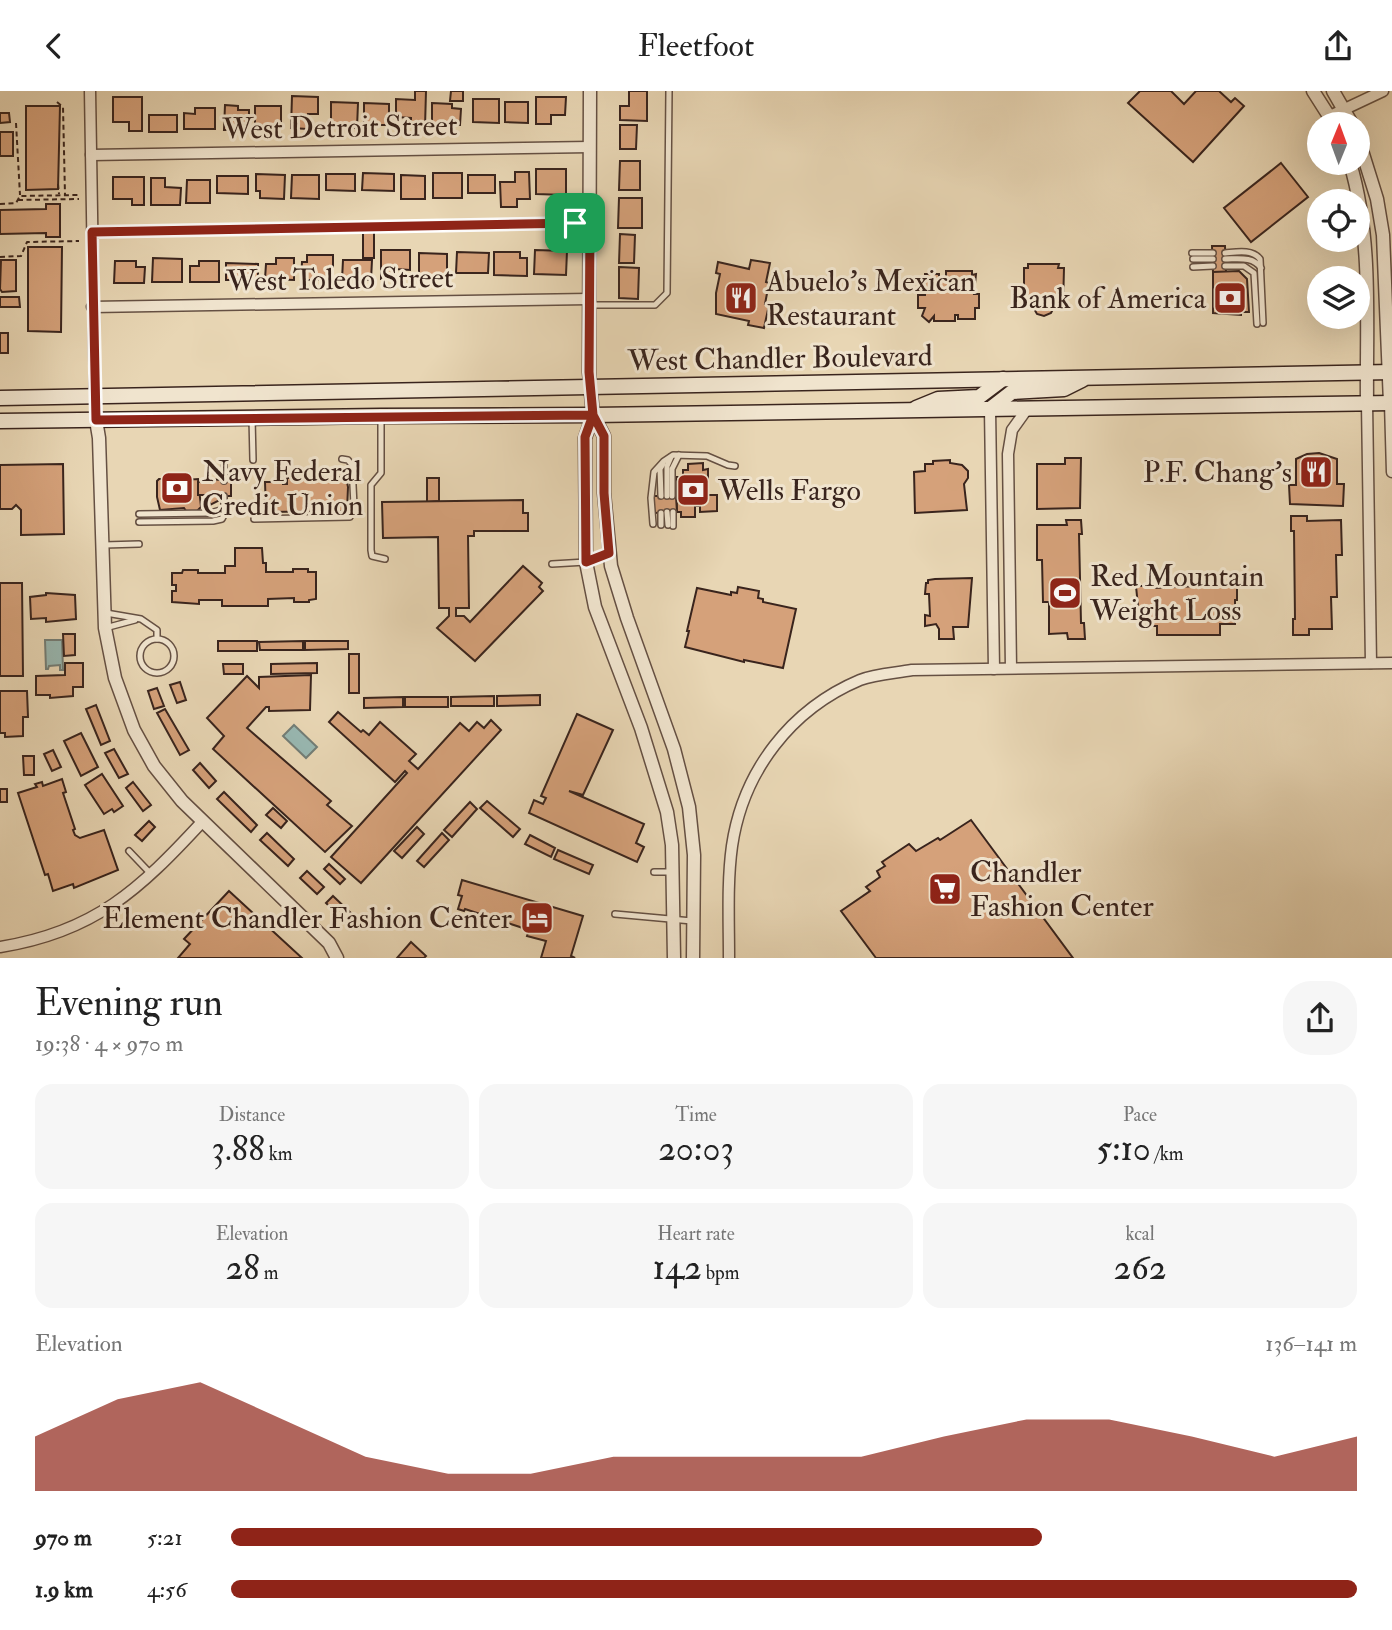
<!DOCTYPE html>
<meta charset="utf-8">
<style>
body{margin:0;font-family:"IM FELL Double Pica",serif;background:#f6f6f6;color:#222;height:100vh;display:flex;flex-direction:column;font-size:26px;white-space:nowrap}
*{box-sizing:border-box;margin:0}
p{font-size:23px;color:#767676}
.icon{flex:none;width:38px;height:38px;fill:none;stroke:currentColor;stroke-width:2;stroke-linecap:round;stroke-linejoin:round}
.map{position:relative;height:867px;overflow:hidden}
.details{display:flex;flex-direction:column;background:#fff;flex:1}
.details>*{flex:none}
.needle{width:46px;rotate:1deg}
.fabs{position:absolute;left:1307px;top:21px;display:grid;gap:14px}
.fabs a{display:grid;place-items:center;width:63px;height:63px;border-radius:50%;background:#fff;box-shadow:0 7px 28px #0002;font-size:35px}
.pin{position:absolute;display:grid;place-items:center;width:60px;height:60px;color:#fff;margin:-30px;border-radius:14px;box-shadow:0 4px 10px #0006}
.round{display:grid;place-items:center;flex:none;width:74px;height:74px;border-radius:28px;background:#f6f6f6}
.headline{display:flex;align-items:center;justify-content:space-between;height:119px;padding:0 35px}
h1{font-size:38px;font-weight:600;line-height:52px}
.stats{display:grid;grid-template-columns:repeat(3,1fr);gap:10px;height:119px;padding:7px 35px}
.stats div{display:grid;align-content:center;border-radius:18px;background:#f6f6f6;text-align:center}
.stats b{font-size:35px;font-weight:600}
.stats small{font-size:19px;font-weight:400}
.stats p{font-size:19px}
.chart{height:196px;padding:14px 35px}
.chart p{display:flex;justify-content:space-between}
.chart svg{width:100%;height:126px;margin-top:7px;fill:#8f2418;opacity:.7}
ul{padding:0 35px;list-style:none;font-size:23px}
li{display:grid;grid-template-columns:112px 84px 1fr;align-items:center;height:52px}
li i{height:18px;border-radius:9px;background:#8f2418}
header{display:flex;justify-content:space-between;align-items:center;height:91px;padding:0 35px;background:#fff;font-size:32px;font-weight:600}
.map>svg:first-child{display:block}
.water{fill:#98b8b2;stroke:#727d76;stroke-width:2}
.building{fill:#d5a17a;stroke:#39241d;stroke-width:2}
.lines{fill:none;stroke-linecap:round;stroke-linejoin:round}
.service-casing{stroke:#655043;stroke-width:8}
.minor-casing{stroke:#655043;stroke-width:13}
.tertiary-casing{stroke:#655043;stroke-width:15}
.secondary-casing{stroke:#39241d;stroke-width:17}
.path{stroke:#39241d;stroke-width:2;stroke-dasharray:5 3.5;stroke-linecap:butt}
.service{stroke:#f0e4ce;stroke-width:5}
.minor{stroke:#f0e4ce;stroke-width:10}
.tertiary{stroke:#f0e4ce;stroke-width:12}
.secondary{stroke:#f0e4ce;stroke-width:14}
.route-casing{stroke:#fff;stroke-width:14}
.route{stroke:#8f2418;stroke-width:9}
.labels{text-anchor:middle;stroke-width:6;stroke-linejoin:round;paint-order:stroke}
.street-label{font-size:30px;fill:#39241d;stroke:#f0e4ce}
.poi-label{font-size:30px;fill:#39241d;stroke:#f0e4ce;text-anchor:start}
</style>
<header><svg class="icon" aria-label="back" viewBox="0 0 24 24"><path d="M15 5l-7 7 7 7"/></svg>Fleetfoot<svg class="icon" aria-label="share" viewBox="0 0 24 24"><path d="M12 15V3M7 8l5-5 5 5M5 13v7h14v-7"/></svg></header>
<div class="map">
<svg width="1392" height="867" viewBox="0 0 1392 867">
<rect width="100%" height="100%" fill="#e8d6b4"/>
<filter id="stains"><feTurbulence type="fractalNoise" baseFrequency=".00286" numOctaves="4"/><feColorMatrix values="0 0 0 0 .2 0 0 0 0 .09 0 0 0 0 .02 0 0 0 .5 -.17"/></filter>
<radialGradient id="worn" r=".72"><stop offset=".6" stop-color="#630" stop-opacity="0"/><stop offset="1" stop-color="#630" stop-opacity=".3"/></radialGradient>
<g class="water">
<path d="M45 549H62L63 579H60V574L49 575 48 578H46Z"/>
<path d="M294 634 317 656 306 667 283 645Z"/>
</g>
<g class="building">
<path d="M415 0H426L425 36 411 35V27L396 26V8L415 9Z"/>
<path d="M451 0H463V10H450Z"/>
<path d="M629 0H647V30L620 29V15H629Z"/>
<path d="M1140 0H1171L1184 13 1196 0H1219L1231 11 1235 7 1244 15 1193 71 1128 12Z"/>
<path d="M292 5 318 6V23H308V38L291 37Z"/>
<path d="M113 6H142V40H129V31H113Z"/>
<path d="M536 6H566L565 24H551V33H536Z"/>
<path d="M473 8H499V32L473 31Z"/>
<path d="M331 11 358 12 357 37 331 36Z"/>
<path d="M505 11H528V32L505 31Z"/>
<path d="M364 12 389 13V34H364Z"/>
<path d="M432 12 452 13V17L461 18 460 34H432Z"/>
<path d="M225 14 238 15V19H249V35H240V39H224Z"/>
<path d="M26 15H60L58 98 26 99Z"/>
<path d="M255 15H281V35L255 34Z"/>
<path d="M195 17H215V38H184V22L195 23Z"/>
<path d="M0 22H9L10 31 0 32Z"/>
<rect x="149" y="24" width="28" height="17"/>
<path d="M620 34H637L636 58H620Z"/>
<rect x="0" y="41" width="13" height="24"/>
<path d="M620 70H640V99H619Z"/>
<path d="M1281 72 1308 106 1251 151 1224 117Z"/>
<path d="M536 78H566V104L536 103Z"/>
<path d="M515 81H529L530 108H517V116H501L500 91H515Z"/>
<path d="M363 82 394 83V100L362 99Z"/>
<rect x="433" y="82" width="29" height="25"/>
<path d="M256 83 285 84 284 108 260 107V100H256Z"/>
<path d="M326 83H355V100L326 99Z"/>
<path d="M292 84H319V108L291 107Z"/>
<path d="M401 84 425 85V108H401Z"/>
<rect x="468" y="84" width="27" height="18"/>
<path d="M217 85H248V103L217 102Z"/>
<path d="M113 86H144V114H132V108H113Z"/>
<path d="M151 87H165V96L181 97 180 114H151Z"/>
<path d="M187 89H210V112H186Z"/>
<path d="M619 107H642V137H618Z"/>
<path d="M46 113H60V146H46V142L0 143V119L46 118Z"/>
<rect x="363" y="141" width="11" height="26"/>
<path d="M620 143 635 144 634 172H619Z"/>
<path d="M1212 155H1225L1226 181H1213Z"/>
<path d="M28 156H62L61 241 28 240Z"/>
<path d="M381 159H410V179L396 178V188H381Z"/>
<path d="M535 159 567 160 566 184 534 183Z"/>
<path d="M457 161 489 162 488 182H456Z"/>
<path d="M494 161H520V167H527V185L494 184Z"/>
<path d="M419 162 447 163V185H419Z"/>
<path d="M307 164H333V189H301L302 171H307Z"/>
<path d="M153 167 182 168V191H152Z"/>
<path d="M276 167H294V189L265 188 266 173H276Z"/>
<path d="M1 169H16V200L2 201 0 198Z"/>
<path d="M343 169H372L371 189H342Z"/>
<path d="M751 169 770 172 766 191 769 192 765 213 769 214 764 237 748 234 749 230 716 223V202L720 183 716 182 718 171 749 178Z"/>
<path d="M115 170H136V176H145L144 192H114Z"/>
<path d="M199 170H219V191H190V175H199Z"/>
<path d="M226 172 258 173V189H226Z"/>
<path d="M1028 173H1059L1058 177H1064L1063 216H1054L1051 222 1044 225 1037 223 1033 216 1024 215V177H1028Z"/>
<path d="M619 176 639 177 638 208 619 207Z"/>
<path d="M946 180H972V184L976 183 974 203H979V217H975V228H958V224H955V230H934V225L929 231 922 225 925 217H918V204H925V183H939V186H946Z"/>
<path d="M1239 180 1247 188 1249 221H1241V224L1213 222V181Z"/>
<path d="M0 206H19L20 216H0Z"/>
<rect x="0" y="242" width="8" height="20"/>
<path d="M1319 362 1337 368V393H1344L1343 415 1290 413 1289 394H1296V368L1307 363Z"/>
<path d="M1065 367H1081L1080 417 1037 418V373H1065Z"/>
<path d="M950 369V372L962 374 968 380V387L964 393 967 419 915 422 914 381 925 380V373H933V370Z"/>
<path d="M703 372V379L708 378V404H717V420L700 421V415H695V426H681V421H677L676 386H683V379H688V373Z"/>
<path d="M63 373 64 443 21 444V419L16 414 12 418H0V374Z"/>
<path d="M346 386 348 396 347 420 266 421 265 391H283V393H287V387Z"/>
<path d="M427 387H439V410L427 411Z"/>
<path d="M159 388H171V390L198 388 201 416 197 420H186L184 417 160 419 157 406V390Z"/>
<path d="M210 388 231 390V405H220V409L210 414V404H198V391H209Z"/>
<path d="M654 405H676L677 421 654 422Z"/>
<path d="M523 409V422H528V440H474V445H468L469 517H456V525H464L470 531 523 475 542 492 539 496 543 500 475 570 437 537 449 525V517H439L438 446 383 447 382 411Z"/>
<path d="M1291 425H1307V430L1341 429 1342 464H1336L1337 506H1331L1332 538H1309V544H1293V528H1295L1294 440H1291Z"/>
<path d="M1066 429H1081L1082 443H1079L1081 532H1084L1085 548H1068L1067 542 1049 543V511H1043L1042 469H1037V434H1067Z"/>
<path d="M235 457H262L263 472H266V481H293V478H308V481H316V508L309 509V511H294V507L268 508V515H222V509H199V513L172 511V500H176V494H172V482H182L183 479H198V482H225V475H235Z"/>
<path d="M972 487 968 536H953L954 548H939V538L936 533 925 535V524L930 525 929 503H925L926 492H928V489L935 488Z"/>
<path d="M0 492H22L23 585H0Z"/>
<path d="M1223 494H1237V509H1235V533H1220V544H1157V535H1140L1136 495H1154V497Z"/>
<path d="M738 496 759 500 758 507 763 508V511L796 518 783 577 744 569V571L685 556 689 540H687L697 497 731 504V501L737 502Z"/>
<path d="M46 502 75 504 76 528 46 531V527L31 528 30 506 46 504Z"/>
<path d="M63 543H75V564L64 565Z"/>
<rect x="218" y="550" width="39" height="10"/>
<path d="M303 550V559H260L259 551Z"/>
<path d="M305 550H348V558L305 559Z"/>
<rect x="349" y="563" width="10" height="39"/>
<path d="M65 572H83V596H73V605L50 607V604H36V585L65 584Z"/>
<path d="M317 572V582L271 583V573Z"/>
<path d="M223 573H243V583H224Z"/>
<path d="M311 584 310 619 269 620V616H266L247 637 331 710 327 714 352 735 325 761 213 658 224 645 207 627 247 585 259 597V586Z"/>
<path d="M180 591 186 609 177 612 170 594Z"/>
<path d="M157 597 164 615 154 618 148 600Z"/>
<path d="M0 600H27L28 626H23V645L5 646V642H0Z"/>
<path d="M540 604V614L497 615V605Z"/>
<path d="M494 605V615H451V606Z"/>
<path d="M403 606V616L364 617V607Z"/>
<rect x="405" y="606" width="43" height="10"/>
<path d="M96 614 110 650 101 654 86 618Z"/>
<path d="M165 618 189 659 180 664 157 622Z"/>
<path d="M338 621 361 641 363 639 369 644 380 631 416 663 409 670 418 678 460 632 469 640 477 631 484 637 491 629 501 639 361 792 331 766 407 682 405 680 395 691 329 631Z"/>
<path d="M577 623 613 639 583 704 569 700 644 733 636 752 644 756 637 771 529 722 534 709 543 713 546 707 541 705Z"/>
<path d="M81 642 98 676 81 685 64 650Z"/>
<path d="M114 658 128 683 119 687 105 662Z"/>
<path d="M53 659 61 676 52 680 44 663Z"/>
<path d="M23 665H34V684H24Z"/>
<path d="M200 672 216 690 209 697 193 679Z"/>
<path d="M102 683 123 715 114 721 112 718 104 723 85 694Z"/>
<path d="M62 688 66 701 63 702 75 738 73 739 75 744 80 747 104 739 118 779 74 797 73 793 53 800 48 783 45 784 18 702 37 696 35 693 42 691 43 695Z"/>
<path d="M133 691 151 714 143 720 126 697Z"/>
<rect x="0" y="698" width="7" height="13"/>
<path d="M224 701 257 734 251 741 217 708Z"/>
<path d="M487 710 520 738 513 746 480 717Z"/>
<path d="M470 711 477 718 452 746 444 739Z"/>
<path d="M273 717 287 730 281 737 266 724Z"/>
<path d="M971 729 1073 867H876L841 820 870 800 866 796 880 786 877 780 885 775 882 771 909 753 916 760 938 747 940 749Z"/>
<path d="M149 730 155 736 142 750 135 744Z"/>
<path d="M417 736 424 743 402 767 394 760Z"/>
<path d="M267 742 294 768 288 775 260 749Z"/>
<path d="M442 742 449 749 424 776 417 770Z"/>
<path d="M530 744 555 757 551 766 525 753Z"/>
<path d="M558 759 593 774 589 783 554 768Z"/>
<path d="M329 773 345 788 340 793 324 778Z"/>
<path d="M307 780 324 796 317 803 300 787Z"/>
<path d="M462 789 583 825 571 865 575 867H541L546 850 527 845 529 839 465 818 464 820 458 818 462 805 458 804Z"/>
<path d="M229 800 302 867H178L190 853 184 848Z"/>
<path d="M333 805 354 825 347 832 326 812Z"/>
<path d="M411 851 426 865 424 867H397Z"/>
</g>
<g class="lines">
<defs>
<g id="service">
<path d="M91 141 589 132"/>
<path d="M1192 162H1213"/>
<path d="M1225 162C1237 161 1252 158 1260 168L1263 232"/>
<path d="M1193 168H1213"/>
<path d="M1225 168C1238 168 1253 165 1261 177"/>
<path d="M1225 175H1244L1254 182 1257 233"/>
<path d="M1193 176 1213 175"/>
<path d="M590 214H655L667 202 669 0"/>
<path d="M252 327 253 369"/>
<path d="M381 328V382L371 394V459L372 465 385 468"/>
<path d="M224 370V390"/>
<path d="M661 405 660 378 663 373"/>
<path d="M667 405V375L671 366"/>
<path d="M672 405V378L679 364"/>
<path d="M667 421 668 434"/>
<path d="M673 421V435"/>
<path d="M139 423 210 422 224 418"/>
<path d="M254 428 350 426 354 415 352 374 348 369 342 368"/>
<path d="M139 431 213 430 222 428 224 424V405"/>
<path d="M653 433 651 407 654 381 664 370 673 364 707 365 728 374 735 375"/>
<path d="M661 434V422"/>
<path d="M104 454 139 453"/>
<path d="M552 473 586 471"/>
<path d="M106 522 141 528 157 539V548"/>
<path d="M105 537 135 529"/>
<circle cx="157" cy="565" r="17"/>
<path d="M129 760 150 782"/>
<path d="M654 781H671"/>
<path d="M615 823 692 830"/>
</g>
<g id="minor">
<path d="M90 0 95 305"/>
<path d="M1330 25 1383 0"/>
<path d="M91 64 590 56"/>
<path d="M92 216 589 208"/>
<path d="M1367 312 1371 572"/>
<path d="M1390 312 1392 381"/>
<path d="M990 318 994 578"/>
<path d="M1011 577 1008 363 1012 339 1027 318"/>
<path d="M0 856C95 841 140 798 202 731"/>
<path d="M729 867C729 830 727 791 732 755 743 680 791 618 860 589 875 583 896 582 912 579L1392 572"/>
</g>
<g id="tertiary">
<path d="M590 0 589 281 593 324 585 347 586 471 595 516 641 637 667 721 672 754 674 867"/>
<path d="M1313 0 1334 33"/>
<path d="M1333 0 1352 33"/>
<path d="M1358 47 1377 108 1383 144 1390 312"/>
<path d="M1350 72C1373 149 1366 233 1367 312"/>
<path d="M593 324 604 345V402L611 475 627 527 674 658 689 716 694 764 693 867"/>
<path d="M96 329 99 347 105 537 115 587 134 639 154 675 182 710 329 852 337 867"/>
</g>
<g id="secondary">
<path d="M0 307 1392 281"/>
<path d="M916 317 938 308 979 306 1003 288"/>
<path d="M990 318 1012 301 1064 298 1082 289"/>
<path d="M0 330 381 325 593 324 1392 312"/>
</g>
</defs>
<use href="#service" class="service-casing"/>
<use href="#minor" class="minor-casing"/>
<use href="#tertiary" class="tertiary-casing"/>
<use href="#secondary" class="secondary-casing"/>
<g class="path">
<path d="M57 11 63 16 65 104"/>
<path d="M16 32 20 104"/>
<path d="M58 93 59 103"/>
<path d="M18 109 79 108"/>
<path d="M0 113 16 112 20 105 79 104"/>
<path d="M0 166 21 165 27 151 79 150"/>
</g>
<use href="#service" class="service"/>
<use href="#minor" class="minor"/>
<use href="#tertiary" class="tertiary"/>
<use href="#secondary" class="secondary"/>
</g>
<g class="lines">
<defs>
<path id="route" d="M575 132 92 141 96 329 593 324 604 345V402L609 462 586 471 585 346 593 324 589 281 590 132H575"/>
</defs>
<use href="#route" class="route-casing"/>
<use href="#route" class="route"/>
</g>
<defs>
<symbol id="restaurant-square" viewBox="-11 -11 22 22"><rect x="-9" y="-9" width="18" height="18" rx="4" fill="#8f2418" stroke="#f0e4ce"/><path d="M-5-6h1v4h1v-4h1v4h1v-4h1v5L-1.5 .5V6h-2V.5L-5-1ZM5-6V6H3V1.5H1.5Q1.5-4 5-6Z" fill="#fff"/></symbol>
<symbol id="bank-square" viewBox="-11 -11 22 22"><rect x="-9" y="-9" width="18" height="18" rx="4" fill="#8f2418" stroke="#f0e4ce"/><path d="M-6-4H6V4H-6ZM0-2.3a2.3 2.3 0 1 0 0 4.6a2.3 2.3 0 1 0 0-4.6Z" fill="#fff"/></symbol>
<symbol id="stadium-square" viewBox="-11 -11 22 22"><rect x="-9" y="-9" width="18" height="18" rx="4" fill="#8f2418" stroke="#f0e4ce"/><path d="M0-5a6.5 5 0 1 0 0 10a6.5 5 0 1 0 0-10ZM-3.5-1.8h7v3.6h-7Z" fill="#fff"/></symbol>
<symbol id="supermarket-square" viewBox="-11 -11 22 22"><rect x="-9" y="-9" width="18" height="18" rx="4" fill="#8f2418" stroke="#f0e4ce"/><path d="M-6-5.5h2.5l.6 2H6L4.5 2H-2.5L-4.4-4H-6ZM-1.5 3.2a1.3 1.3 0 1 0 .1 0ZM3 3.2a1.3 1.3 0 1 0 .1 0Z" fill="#fff"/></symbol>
<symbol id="hotel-square" viewBox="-11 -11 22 22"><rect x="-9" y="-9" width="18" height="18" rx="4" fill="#8f2418" stroke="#f0e4ce"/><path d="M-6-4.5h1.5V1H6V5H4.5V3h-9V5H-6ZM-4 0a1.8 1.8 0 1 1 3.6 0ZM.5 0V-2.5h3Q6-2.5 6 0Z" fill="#fff"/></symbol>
</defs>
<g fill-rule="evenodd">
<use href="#restaurant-square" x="722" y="188" width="38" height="38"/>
<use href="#bank-square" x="1211" y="188" width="38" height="38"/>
<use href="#restaurant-square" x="1297" y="362" width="38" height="38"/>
<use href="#bank-square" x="158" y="378" width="38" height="38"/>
<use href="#bank-square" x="674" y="380" width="38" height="38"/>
<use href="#stadium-square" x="1046" y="483" width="38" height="38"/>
<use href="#supermarket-square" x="926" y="779" width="38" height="38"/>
<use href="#hotel-square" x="518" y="808" width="38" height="38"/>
</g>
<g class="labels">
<g class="street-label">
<text transform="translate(340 36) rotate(-1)" y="10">West Detroit Street</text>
<text transform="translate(340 188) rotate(-1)" y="10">West Toledo Street</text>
<text transform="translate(780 267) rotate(-1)" y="10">West Chandler Boulevard</text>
</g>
<g class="poi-label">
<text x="766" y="200">Abuelo's Mexican<tspan x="766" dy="34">Restaurant</tspan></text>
<text x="1206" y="217" text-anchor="end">Bank of America</text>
<text x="202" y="390">Navy Federal<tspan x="202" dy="34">Credit Union</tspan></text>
<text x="1292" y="391" text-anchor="end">P.F. Chang's</text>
<text x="718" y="409">Wells Fargo</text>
<text x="1090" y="495">Red Mountain<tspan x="1090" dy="34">Weight Loss</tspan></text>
<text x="970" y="791">Chandler<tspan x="970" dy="34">Fashion Center</tspan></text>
<text x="512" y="837" text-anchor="end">Element Chandler Fashion Center</text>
</g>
</g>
<rect width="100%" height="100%" filter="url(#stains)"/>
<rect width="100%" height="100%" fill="url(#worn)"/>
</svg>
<div class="fabs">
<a><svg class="needle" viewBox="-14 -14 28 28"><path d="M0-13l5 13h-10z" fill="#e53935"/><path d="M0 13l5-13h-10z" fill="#767676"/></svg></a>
<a><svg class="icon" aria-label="locate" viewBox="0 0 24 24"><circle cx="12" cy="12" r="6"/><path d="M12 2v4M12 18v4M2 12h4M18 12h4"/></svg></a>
<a><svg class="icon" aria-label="layers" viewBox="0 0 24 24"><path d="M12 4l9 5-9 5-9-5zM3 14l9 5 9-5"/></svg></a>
</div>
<div class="pin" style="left:575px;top:132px;background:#1e9e55"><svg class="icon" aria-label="arrive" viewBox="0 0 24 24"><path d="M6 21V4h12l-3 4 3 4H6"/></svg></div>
</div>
<section class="details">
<div class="headline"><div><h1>Evening run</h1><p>19:38 · 4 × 970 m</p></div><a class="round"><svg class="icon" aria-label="share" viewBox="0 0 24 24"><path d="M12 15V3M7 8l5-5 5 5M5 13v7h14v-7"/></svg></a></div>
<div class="stats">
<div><p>Distance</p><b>3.88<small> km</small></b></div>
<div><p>Time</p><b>20:03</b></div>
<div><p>Pace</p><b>5:10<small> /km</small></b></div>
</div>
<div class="stats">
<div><p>Elevation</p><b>28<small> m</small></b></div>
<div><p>Heart rate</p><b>142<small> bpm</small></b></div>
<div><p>kcal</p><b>262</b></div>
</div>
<div class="chart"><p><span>Elevation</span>136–141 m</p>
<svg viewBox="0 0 160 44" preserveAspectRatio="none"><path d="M0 44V25L10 12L20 6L30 19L40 32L50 38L60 38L70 32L80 32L90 32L100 32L110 25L120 19L130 19L140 25L150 32L160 25V44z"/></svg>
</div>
<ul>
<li><b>970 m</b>5:21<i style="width:72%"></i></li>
<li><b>1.9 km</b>4:56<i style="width:100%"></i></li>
</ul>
</section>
